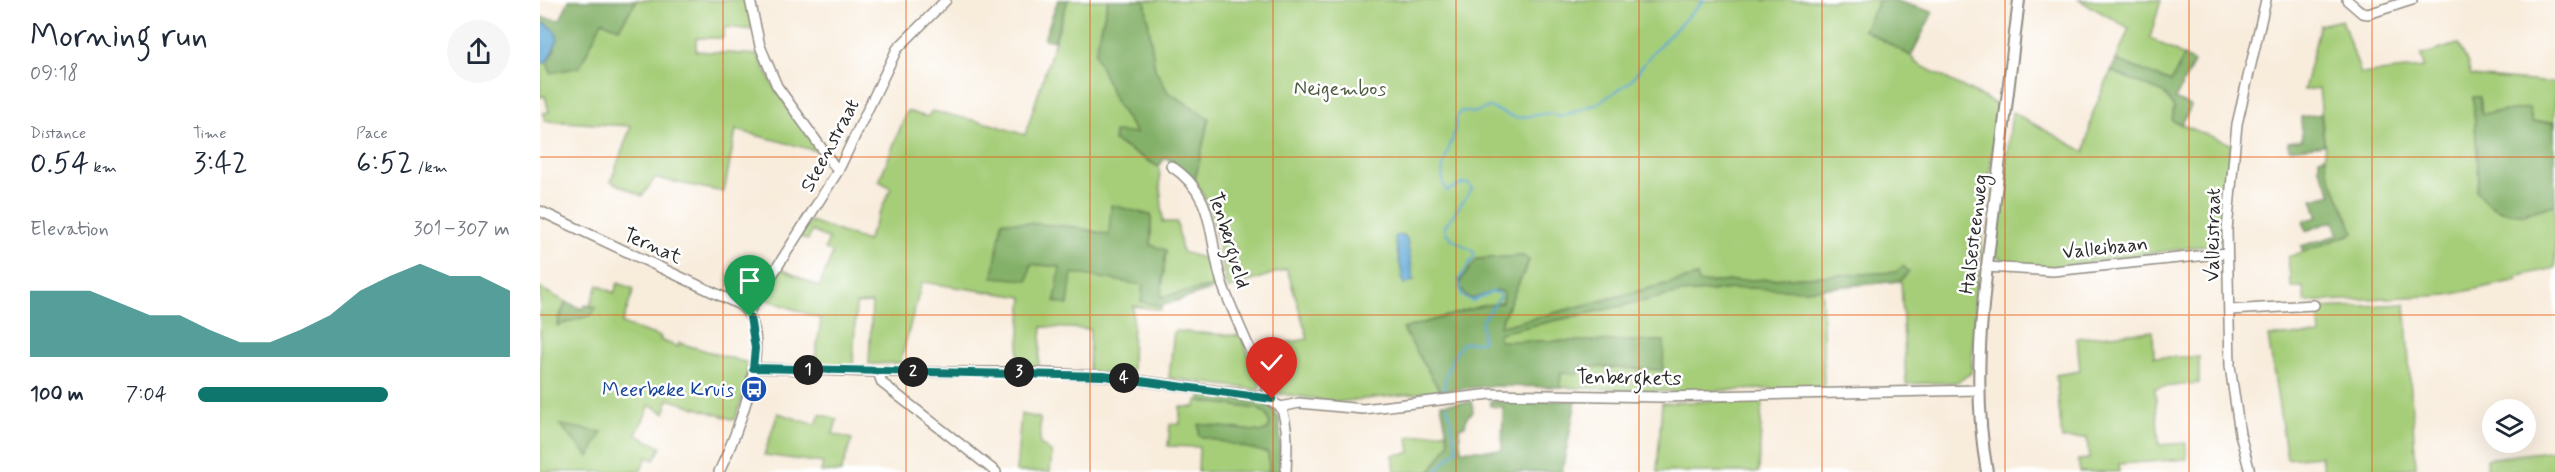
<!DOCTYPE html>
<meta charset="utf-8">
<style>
body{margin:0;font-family:Mynerve,sans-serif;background:#f6f6f7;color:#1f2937;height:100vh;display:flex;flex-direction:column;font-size:22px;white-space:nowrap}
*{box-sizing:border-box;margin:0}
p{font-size:20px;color:#747a83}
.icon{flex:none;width:33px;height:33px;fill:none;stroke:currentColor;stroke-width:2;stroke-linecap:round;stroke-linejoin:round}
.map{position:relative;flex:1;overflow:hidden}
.panel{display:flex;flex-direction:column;background:#fff;width:540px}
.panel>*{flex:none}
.buttons{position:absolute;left:1942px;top:399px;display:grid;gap:12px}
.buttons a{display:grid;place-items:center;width:54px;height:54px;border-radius:50%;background:#fff;box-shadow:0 6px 24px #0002;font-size:30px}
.pin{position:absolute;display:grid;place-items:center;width:51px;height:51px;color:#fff;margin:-62px -26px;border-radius:50% 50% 50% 0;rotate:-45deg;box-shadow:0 0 6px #0007}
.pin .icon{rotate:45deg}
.km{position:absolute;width:30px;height:30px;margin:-15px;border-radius:50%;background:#222;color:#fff;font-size:16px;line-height:30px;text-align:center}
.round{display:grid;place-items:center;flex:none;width:63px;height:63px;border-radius:32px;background:#f6f6f7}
.summary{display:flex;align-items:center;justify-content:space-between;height:102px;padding:0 30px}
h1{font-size:33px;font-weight:600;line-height:45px}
.metrics{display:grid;grid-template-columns:repeat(3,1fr);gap:9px;height:102px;padding:6px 30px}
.metrics div{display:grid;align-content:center}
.metrics b{font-size:30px;font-weight:600}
.metrics small{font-size:16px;font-weight:400}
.metrics p{font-size:16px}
.chart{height:168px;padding:12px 30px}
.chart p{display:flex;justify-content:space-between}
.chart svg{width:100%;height:108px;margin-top:6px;fill:#0f766e;opacity:.7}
ul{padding:0 30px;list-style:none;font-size:20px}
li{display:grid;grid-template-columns:96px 72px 1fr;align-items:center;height:45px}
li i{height:15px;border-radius:8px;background:#0f766e}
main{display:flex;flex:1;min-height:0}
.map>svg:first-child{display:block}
.green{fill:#a6ce79;stroke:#687c52;stroke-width:1.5}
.forest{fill:#84b169;stroke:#586e4a;stroke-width:1.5}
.water{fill:#5ea8d6;stroke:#446a80;stroke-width:1.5}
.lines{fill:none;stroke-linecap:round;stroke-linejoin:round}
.stream{stroke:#5ea8d6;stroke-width:2}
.minor-casing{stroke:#928c83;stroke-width:12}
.major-casing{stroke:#928c83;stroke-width:14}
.minor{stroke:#fff;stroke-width:9}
.major{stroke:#fff;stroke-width:10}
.route-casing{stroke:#fff;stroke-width:12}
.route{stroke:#0f766e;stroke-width:8}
.grid{fill:none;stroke:#e8590c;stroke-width:1.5;stroke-opacity:0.55}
.labels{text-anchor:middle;stroke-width:5;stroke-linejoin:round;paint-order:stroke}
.park-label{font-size:20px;fill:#505c42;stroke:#fff}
.street-label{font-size:20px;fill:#2b2b2b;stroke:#fff}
.transit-label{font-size:20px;fill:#164399;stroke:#fff;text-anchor:end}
</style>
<main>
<section class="panel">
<div class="summary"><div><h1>Morning run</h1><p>09:18</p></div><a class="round"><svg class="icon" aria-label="share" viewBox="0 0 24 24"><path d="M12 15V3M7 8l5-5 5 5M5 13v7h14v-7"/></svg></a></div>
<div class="metrics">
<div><p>Distance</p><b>0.54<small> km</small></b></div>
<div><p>Time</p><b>3:42</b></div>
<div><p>Pace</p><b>6:52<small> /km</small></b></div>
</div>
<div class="chart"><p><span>Elevation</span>301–307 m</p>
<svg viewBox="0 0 160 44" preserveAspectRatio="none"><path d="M0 44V17L10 17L20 17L30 22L40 27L50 27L60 33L70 38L80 38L90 33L100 27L110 17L120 11L130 6L140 11L150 11L160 17V44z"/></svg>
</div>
<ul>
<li><b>100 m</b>7:04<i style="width:61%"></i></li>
</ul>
</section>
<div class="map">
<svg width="2015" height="472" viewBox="0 0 2015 472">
<rect width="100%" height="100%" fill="#fff"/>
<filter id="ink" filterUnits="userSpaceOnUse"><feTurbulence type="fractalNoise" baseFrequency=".0167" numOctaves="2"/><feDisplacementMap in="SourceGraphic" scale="12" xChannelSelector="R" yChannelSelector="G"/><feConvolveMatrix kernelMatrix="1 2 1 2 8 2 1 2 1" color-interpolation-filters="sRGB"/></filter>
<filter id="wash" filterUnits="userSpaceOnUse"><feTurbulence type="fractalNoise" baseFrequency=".008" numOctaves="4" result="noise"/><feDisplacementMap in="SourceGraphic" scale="24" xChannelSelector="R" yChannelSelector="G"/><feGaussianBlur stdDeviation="1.35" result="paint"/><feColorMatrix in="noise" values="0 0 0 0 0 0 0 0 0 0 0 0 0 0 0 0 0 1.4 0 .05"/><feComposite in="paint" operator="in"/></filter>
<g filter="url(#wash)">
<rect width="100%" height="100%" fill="#f8ecdb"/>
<g class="green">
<path d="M97 0H207L213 30 185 27 183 38H156V51L218 55 235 89 281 152 196 130 184 192 115 178 102 196 71 181 91 126 6 121 3 113 9 112 5 96 0 97V64L7 62 11 73 62 21 79 28Z"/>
<path d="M528 0H568L555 54 577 105 596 133 574 141 619 167 623 222H637L642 252 670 260 679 285 621 297 626 251 611 246V215L569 235 535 227 462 221 488 279 491 264 521 267 515 302 528 304 531 273 604 285 602 302 621 306V310L593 306 592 374 549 372 550 329 502 327 498 370 477 367 483 297 382 282 360 363 329 364 332 303 316 304 313 366H274L281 319 223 298 242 269 279 287 293 253 285 249 289 239 272 231 268 240 260 237 270 221 327 241 351 188 339 181 367 111 387 117 392 111 451 124 485 135Z"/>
<path d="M605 0H1339L1324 30 1371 56 1376 63 1458 105 1439 265 1431 373 1418 382 1366 384 1361 279 1368 272 1363 266 1356 272 1158 283 1157 276 959 327 989 261 983 256 937 259 932 298 959 290 963 293 962 303 941 306 863 329 900 391 797 402 735 393 729 387 713 348 768 339 747 269 687 289 671 210 655 180 669 118 628 92 615 69Z"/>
<path d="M1539 0H1621L1610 38 1644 56 1631 82 1576 60 1589 28Z"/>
<path d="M1802 20 1821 74 1884 67 1881 55 1918 44 1927 61 1931 76 2015 83V127L2013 122H1992L1989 108 1942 114 1940 97H1933L1939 179 1936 191 1982 215 2015 205V268L1975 277 1978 280 1908 295 1765 302 1763 287H1751L1748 257 1814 233 1787 170 1779 88 1764 90 1780 25Z"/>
<path d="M1571 71 1624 93 1634 107 1632 121 1691 144 1681 239 1674 244 1510 268 1468 265 1455 254 1472 112 1545 152 1552 115Z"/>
<path d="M78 283 94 289 82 324 121 337 120 340 138 347 139 343 208 363 205 389 195 420 128 399 125 413 110 405 96 435 121 447 114 460 107 457 100 472H0V288L26 302 18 319 56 307 50 305 58 285 74 293Z"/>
<path d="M1207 288H1282L1284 387 1135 392 1020 387 1021 373 1041 366 1123 370 958 341 959 333 1140 293Z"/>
<path d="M1865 304 1876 467 1843 472H1784L1781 456 1747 459 1728 336 1780 335 1778 308Z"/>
<path d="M634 331 701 336 720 383 719 390 629 378Z"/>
<path d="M1613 331 1614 357H1659V383L1615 388 1619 445 1646 443 1647 459 1579 464V472H1540L1538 460 1549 459 1547 438 1522 439 1516 375 1540 371 1537 338Z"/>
<path d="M1222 399 1219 472H1117L1122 403Z"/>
<path d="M657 400 718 409 726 413 730 424 728 430 722 432 659 425 660 436 729 453V472H658L659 447 628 446 630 424H640V407H656Z"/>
<path d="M238 413 276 425 280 414 297 419 293 434 312 439 301 472H281L283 463 224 455Z"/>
<path d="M481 414 500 418V444L512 453 510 472H476Z"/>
<path d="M908 431 909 443 890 472H855L853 455 870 453 868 437Z"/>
<path d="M2015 450V472H1947L1946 459Z"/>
</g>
<g class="forest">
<path d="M29 0H97L79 28 62 21 40 67 11 73 7 62 15 49 5 23 0 25V17L20 20Z"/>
<path d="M518 0H528L514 41 504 39Z"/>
<path d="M568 0H605L615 69 628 92 669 118 655 180 625 157 619 167 574 141V132L596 133 577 105 555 54Z"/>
<path d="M1339 0H1353L1393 12 1371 56 1324 30Z"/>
<path d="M1644 56 1654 63 1635 99 1651 106 1642 124 1632 121 1634 107 1624 93 1571 71 1576 60 1631 82Z"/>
<path d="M1933 97H1940L1942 114 1989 108 1992 122H2014L2015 205C1984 214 1957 222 1936 190L1939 179Z"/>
<path d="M1781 114 1784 145 1749 149 1748 142 1762 140 1761 117Z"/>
<path d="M1785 156 1787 170 1814 233 1763 252 1761 246 1798 235 1793 221 1766 231 1763 221 1778 217 1772 199 1792 194 1779 169V158Z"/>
<path d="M571 205 611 215V245L626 250 621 297 679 285 680 287 621 306 601 302 603 285 532 273 528 305 515 302 520 267 491 264 488 280 453 277 462 221 535 227 569 235Z"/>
<path d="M983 256 989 260 959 327 1157 276 1159 283 1356 272 1363 266 1369 272 1360 281 1265 290 1207 288 1140 293 959 333V341H1124L1123 370 1041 366 1039 374 1021 373 1020 387 950 386 900 391 863 329 941 306 962 303 963 293 959 290 932 299 926 296 920 288 921 280 937 259Z"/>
<path d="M26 302 42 309 45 305 56 307 52 315 17 326Z"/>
<path d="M660 392 730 405 740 420 741 472H729L728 453 659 436V424L722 432 728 430 730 424 726 414 718 409 660 401Z"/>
<path d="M950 401H1036L1022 472H890L909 443 901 404 932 402 933 412 927 417 925 426 919 428 921 450H962L963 407 950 406Z"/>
<path d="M20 425 62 432 49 457Z"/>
</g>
<g class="water">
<path d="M5 23 15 31 18 39 7 62 0 64V25Z"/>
<path d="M864 235 867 239 874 280 864 285 855 240V236Z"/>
</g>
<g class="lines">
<g class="stream">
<path d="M904 390C905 373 912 356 923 343L942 342V321L960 297 959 293 952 292 932 301 922 296 919 280 935 255 933 251 912 239 905 231V226L932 189 929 184 924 183 907 191C896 173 907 155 913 137 917 128 913 119 921 111L933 113 949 107 976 118 1010 113 1020 117 1057 104 1090 82 1113 52 1164 0"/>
<path d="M895 472 917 449 907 406"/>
</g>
</g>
</g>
<g filter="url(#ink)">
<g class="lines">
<defs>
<g id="minor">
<path d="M210 0 220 46 237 86 298 171"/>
<path d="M1807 0 1822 13 1828 14 1872 0"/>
<path d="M631 166C679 197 667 243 684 289 699 326 716 363 732 399"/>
<path d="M0 211 196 303C242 326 195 439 179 472"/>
<path d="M1446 267 1513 271 1687 253"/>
<path d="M1690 310 1774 305"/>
<path d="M208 313 298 171 357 49 406 0"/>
<path d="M213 368 338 372H482L564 376 723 397 741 407C749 429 747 449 746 472"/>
<path d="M338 372 342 383 456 472"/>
<path d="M741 407 759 403 823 409 951 394 1121 397 1439 390"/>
<path d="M1710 472 1700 434 1690 366 1687 230 1697 124 1726 0"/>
</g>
<path id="major" d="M1447 472C1431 384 1443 296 1454 208 1462 139 1471 69 1479 0"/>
</defs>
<use href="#minor" class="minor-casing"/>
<use href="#major" class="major-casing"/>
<use href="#minor" class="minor"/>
<use href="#major" class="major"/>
</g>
</g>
<g class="lines" filter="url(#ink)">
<defs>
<path id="route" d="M210 317 215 348 213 368 564 376 732 399"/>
</defs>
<use href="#route" class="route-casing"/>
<use href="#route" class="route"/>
</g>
<path class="grid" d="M183 0V472M366 0V472M550 0V472M733 0V472M916 0V472M1099 0V472M1282 0V472M1465 0V472M1649 0V472M1832 0V472M0 157H2015M0 315H2015"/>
<defs>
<symbol id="bus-disc" viewBox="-11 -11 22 22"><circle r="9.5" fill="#1a4fb4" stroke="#fff"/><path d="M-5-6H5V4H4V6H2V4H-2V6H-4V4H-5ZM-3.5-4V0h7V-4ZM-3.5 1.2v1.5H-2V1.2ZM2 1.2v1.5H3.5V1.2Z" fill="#fff"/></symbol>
</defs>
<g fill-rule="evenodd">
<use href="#bus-disc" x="199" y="374" width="30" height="30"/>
</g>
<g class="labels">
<g class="park-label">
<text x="800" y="95">Neigembos</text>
</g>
<g class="street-label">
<text transform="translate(289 145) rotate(-62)" y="7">Steenstraat</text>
<text transform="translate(1433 234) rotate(-83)" y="7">Halsesteenweg</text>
<text transform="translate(1672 235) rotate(-89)" y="7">Valleistraat</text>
<text transform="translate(690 240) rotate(73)" y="7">Tenbergveld</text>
<text transform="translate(113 245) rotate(24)" y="7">Ternat</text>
<text transform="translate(1565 247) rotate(-6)" y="7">Valleibaan</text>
<text transform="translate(1089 377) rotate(1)" y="7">Tenbergkets</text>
</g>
<g class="transit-label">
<text x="194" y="396">Meerbeke Kruis</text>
</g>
</g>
</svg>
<div class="buttons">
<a><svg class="icon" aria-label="layers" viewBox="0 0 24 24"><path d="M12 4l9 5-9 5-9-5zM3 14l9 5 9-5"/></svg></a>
</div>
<div class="pin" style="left:210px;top:317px;background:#1e9e55"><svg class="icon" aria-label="arrive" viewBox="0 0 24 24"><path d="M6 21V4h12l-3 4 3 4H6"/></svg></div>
<div class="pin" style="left:732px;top:399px;background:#d93025"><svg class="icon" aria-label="check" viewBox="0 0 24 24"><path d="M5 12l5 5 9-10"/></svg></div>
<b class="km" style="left:268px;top:370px">1</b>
<b class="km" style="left:373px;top:372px">2</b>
<b class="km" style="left:479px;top:372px">3</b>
<b class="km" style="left:584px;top:378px">4</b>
</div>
</main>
